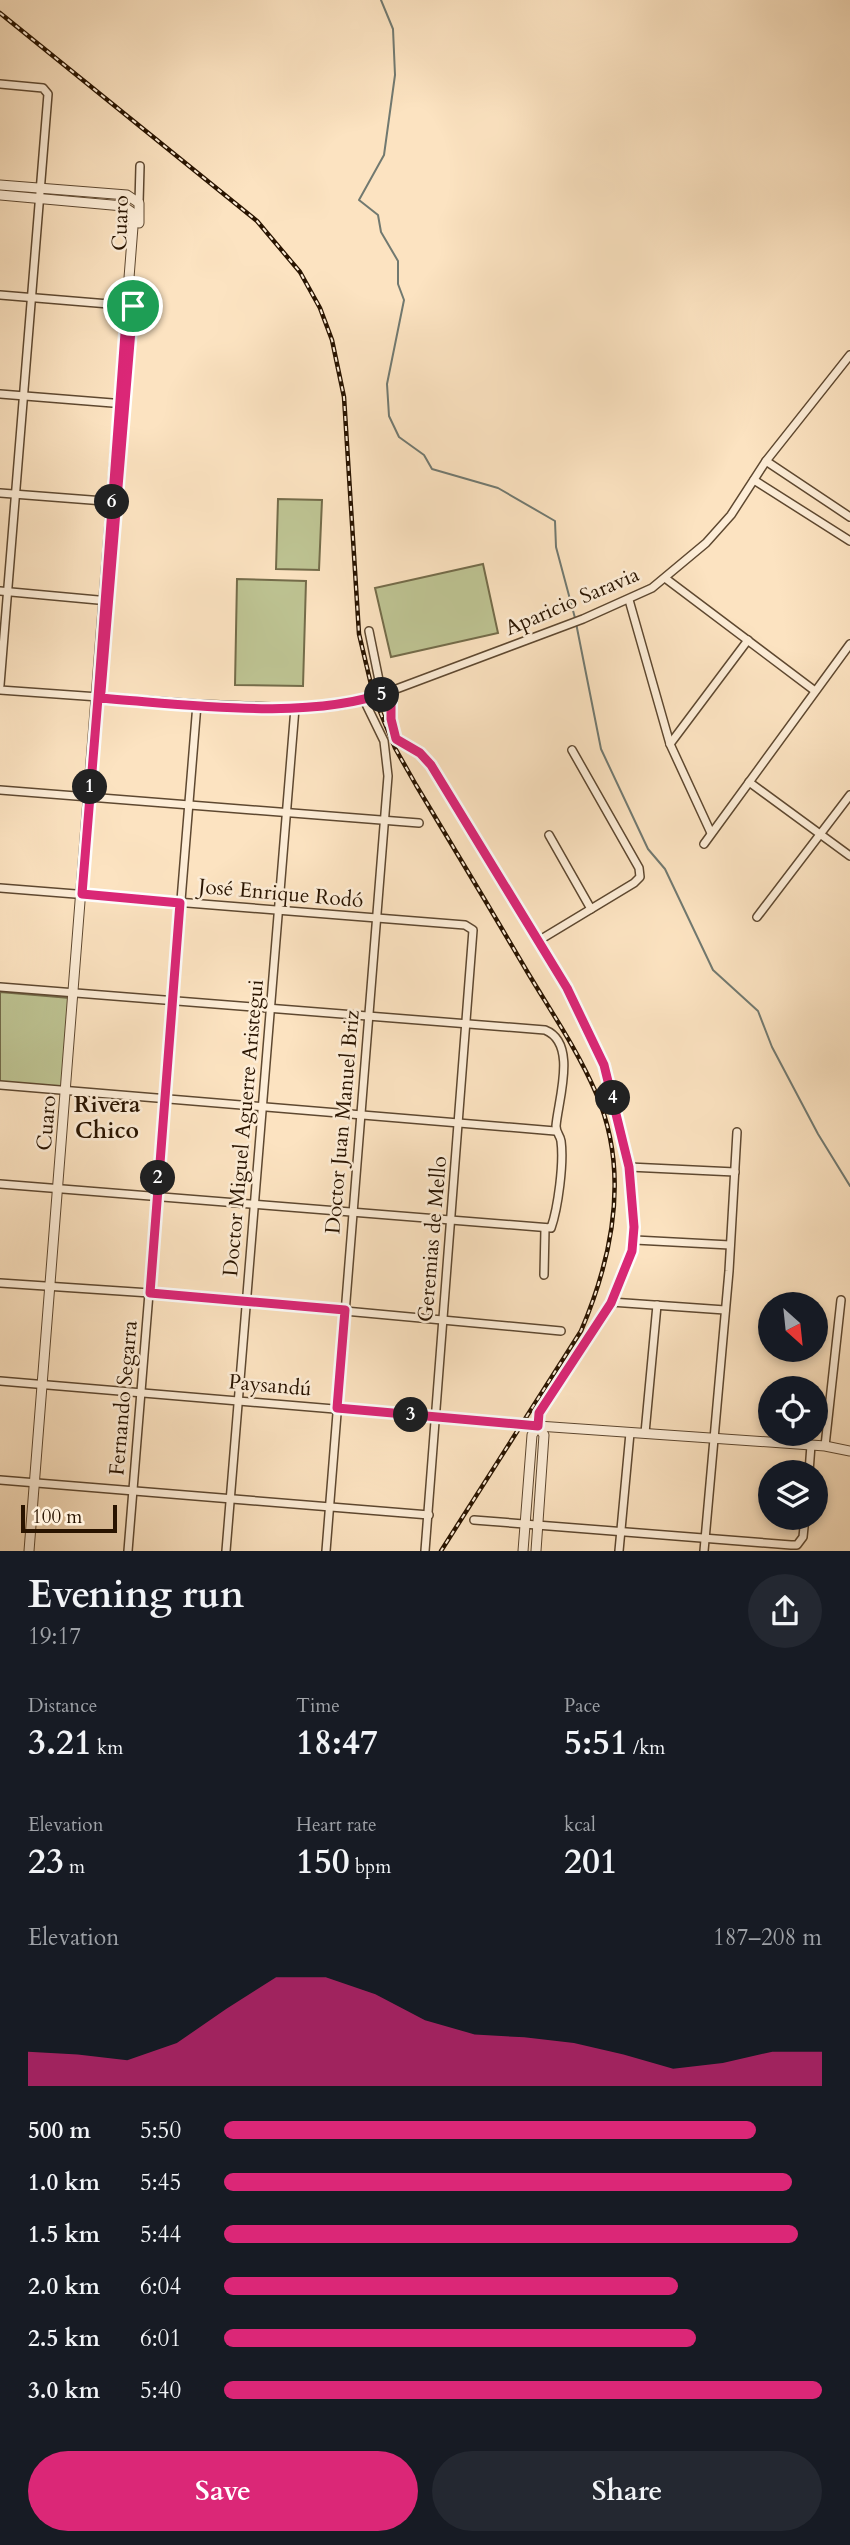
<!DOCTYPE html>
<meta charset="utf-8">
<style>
body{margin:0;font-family:Cardo,serif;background:#242831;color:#f1f3f6;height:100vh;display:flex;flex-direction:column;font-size:26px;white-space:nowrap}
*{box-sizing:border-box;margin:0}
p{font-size:23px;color:#9ea1a6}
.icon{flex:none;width:38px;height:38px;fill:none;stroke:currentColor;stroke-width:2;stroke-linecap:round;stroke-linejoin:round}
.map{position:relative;height:1551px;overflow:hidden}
.sheet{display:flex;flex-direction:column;background:#171b24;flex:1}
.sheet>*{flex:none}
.needle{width:46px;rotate:153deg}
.fabs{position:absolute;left:758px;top:1292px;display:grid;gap:14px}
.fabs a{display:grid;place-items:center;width:70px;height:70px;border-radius:50%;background:#171b24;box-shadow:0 4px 10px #0003;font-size:35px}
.scale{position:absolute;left:21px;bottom:18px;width:96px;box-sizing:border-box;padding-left:7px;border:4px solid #291400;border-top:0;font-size:19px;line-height:24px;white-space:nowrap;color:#291400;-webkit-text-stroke:5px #fdedd7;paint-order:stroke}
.pin{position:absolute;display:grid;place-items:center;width:60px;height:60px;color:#fff;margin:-30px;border:4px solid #fff;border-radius:50%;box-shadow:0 2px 7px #0007}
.km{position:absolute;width:35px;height:35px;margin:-18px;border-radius:50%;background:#222;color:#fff;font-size:19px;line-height:35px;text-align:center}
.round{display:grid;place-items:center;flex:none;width:74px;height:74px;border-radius:37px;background:#242831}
.headline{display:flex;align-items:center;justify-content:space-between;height:119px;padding:0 28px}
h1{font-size:38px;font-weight:800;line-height:52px}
.stats{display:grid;grid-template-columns:repeat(3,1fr);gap:10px;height:119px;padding:7px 28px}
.stats div{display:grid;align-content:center}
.stats b{font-size:35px;font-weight:800}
.stats small{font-size:19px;font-weight:400}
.stats p{font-size:19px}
.chart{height:196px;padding:14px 28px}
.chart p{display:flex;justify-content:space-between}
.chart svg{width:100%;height:126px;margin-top:7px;fill:#db2777;opacity:.7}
.action{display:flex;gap:14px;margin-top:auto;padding:14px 28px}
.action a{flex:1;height:80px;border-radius:42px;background:#db2777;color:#fff;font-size:28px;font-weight:800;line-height:80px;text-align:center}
.action a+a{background:#242831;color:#f1f3f6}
ul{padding:0 28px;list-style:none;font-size:23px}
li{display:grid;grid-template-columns:112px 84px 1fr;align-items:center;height:52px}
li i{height:18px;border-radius:9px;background:#db2777}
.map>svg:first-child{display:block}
.green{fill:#bec493;stroke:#746c4a;stroke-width:2}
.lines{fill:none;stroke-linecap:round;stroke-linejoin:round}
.stream{stroke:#717970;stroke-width:2}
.minor-casing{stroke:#5e4830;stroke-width:10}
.tertiary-casing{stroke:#5e4830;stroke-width:11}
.minor{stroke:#fdedd7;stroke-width:7}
.tertiary{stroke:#fdedd7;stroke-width:9}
.rail-casing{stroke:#291400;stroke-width:4.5}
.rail{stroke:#fdedd7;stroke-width:2;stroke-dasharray:5;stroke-linecap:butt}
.route-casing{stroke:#fff;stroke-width:14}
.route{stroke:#db2777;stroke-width:9}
.labels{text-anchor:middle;stroke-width:5;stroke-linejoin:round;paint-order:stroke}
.street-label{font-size:21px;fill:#291400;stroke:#fdedd7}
.neighbourhood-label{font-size:23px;font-weight:bold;fill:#291400;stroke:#fdedd7}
</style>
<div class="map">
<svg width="850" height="1551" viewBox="0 0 850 1551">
<rect width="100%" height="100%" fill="#fce3c1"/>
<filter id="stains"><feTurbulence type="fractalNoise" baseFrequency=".00286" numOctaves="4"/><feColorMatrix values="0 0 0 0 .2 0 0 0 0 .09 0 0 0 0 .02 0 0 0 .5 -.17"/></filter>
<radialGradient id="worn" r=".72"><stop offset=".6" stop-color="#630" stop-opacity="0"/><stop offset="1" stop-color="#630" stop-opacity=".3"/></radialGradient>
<g class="green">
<path d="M278 499 322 500 319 570 276 569Z"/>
<path d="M483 564 498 633 391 657 375 588Z"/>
<path d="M237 579 306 581 303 686 235 685Z"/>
<path d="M0 992 70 998 62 1087 0 1082Z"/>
</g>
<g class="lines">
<g class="stream">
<path d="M381 0 393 29 395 75 384 155 359 200 378 215 381 232 398 261V284L404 300 387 384 389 416 399 437 424 455 432 469 498 488 555 521 556 547 575 618"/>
<path d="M576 623 601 749 648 849 665 869 713 970 758 1011 772 1047 818 1134 850 1186"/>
</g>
<defs>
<g id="minor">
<path d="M0 84 43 88 48 94 0 685"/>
<path d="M139 203 140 166"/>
<path d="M0 295 133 306"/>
<path d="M0 394 125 404"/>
<path d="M766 461 850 517"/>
<path d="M754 480 850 541"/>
<path d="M0 493 117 502"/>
<path d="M665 578 815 691"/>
<path d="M0 591 109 601"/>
<path d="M629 600 670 744 711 833"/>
<path d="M369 631 382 695"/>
<path d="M0 690 197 704 295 708 342 705 391 691 583 619 652 588 706 543 731 515 766 461 850 355"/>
<path d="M670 744 748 640"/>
<path d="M749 782 850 856"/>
<path d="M0 790 419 823"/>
<path d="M549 835 591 909"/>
<path d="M704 844 850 644"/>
<path d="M0 888 465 925 473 930 425 1551"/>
<path d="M757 917 850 795"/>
<path d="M538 941 634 883 640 877 639 868 572 750"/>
<path d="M0 987 545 1030C578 1043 558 1100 556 1126 556 1133 560 1135 561 1141 564 1163 558 1208 551 1228L0 1184"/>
<path d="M0 1085 555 1131"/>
<path d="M629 1167 735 1172"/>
<path d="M635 1240 730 1245"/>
<path d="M544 1275 545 1229"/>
<path d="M0 1283 150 1293 561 1331"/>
<path d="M611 1302 725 1310"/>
<path d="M0 1381 538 1426 539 1413 611 1302 632 1251 634 1227 629 1167 604 1065 567 988 431 765 420 753 395 739 391 720V691"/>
<path d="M645 1433 657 1305"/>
<path d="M825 1446 841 1300"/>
<path d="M809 1472 811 1445"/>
<path d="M0 1480 429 1515"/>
<path d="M474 1520 791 1545H797L803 1537 805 1517"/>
<path d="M128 1551 197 704"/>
<path d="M226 1551 295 708"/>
<path d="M326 1551 388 776 384 741 364 700"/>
<path d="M619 1551 630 1433"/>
<path d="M704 1551 729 1271 737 1132"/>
</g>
<g id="tertiary">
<path d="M0 185 127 195 139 203V223"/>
<path d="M0 195 123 206 134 214 29 1551"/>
<path d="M538 1426 825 1446 850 1451"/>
<path d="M523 1551 532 1435 538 1426"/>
<path d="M536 1551 544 1435 538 1426"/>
</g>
</defs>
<use href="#minor" class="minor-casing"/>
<use href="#tertiary" class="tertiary-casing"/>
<use href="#minor" class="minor"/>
<use href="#tertiary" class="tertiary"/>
<defs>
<path id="rail" d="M0 13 257 221 300 272 320 308 332 340 344 397 359 634 374 697 395 748 416 785C454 848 491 910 528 973 552 1013 578 1051 596 1093 630 1171 613 1256 581 1331L441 1551"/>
</defs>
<use href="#rail" class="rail-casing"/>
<use href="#rail" class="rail"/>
</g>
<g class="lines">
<defs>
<path id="route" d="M133 306 101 692 98 698 82 894 180 903 150 1293 345 1310 337 1408 538 1426 539 1413 611 1303 632 1251 634 1227 629 1167 604 1065 567 988 431 765 420 753 396 739 391 719V691C308 722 186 704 98 698L127 306H133"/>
</defs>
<use href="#route" class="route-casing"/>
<use href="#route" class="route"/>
</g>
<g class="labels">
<g class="street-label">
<text transform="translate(120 223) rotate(-88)" y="7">Cuaro</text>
<text transform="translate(572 601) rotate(-23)" y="7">Aparicio Saravia</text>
<text transform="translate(281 893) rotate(5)" y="7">José Enrique Rodó</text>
<text transform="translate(342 1122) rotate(-85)" y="7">Doctor Juan Manuel Briz</text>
<text transform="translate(46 1123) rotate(-85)" y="7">Cuaro</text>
<text transform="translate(243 1128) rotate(-85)" y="7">Doctor Miguel Aguerre Aristegui</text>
<text transform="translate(432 1239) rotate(-85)" y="7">Geremias de Mello</text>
<text transform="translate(270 1385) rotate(5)" y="7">Paysandú</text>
<text transform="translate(123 1398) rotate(-85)" y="7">Fernando Segarra</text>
</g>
<g class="neighbourhood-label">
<text x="107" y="1112">Rivera<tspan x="107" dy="26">Chico</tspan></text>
</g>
</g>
<rect width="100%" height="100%" filter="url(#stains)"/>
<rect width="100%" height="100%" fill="url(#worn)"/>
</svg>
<div class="fabs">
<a><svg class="needle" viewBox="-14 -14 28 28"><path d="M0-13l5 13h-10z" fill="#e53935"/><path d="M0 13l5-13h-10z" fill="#9ea1a6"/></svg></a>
<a><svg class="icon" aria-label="locate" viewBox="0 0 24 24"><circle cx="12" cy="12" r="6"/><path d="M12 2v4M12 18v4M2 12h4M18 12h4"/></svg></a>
<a><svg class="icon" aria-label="layers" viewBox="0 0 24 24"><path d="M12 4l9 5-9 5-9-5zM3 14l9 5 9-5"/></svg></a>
</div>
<div class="scale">100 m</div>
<div class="pin" style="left:133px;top:306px;background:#1e9e55"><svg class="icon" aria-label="arrive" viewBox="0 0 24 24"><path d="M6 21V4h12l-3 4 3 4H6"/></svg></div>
<b class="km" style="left:90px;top:787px">1</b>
<b class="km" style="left:158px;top:1178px">2</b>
<b class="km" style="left:411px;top:1415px">3</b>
<b class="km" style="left:613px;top:1098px">4</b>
<b class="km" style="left:382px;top:695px">5</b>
<b class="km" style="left:112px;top:502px">6</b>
</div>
<section class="sheet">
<div class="headline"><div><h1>Evening run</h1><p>19:17</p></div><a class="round"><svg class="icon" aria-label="share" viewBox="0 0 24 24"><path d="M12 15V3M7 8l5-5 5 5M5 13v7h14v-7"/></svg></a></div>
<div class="stats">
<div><p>Distance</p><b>3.21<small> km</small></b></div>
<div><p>Time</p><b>18:47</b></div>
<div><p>Pace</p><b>5:51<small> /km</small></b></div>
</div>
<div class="stats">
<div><p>Elevation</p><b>23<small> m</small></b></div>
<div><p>Heart rate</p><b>150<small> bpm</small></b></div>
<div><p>kcal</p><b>201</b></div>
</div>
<div class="chart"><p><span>Elevation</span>187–208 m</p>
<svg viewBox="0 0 160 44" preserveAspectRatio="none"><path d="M0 44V32L10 33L20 35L30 29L40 17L50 6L60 6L70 12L80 21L90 26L100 27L110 29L120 33L130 38L140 36L150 32L160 32V44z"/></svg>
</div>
<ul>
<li><b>500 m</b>5:50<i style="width:89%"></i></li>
<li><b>1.0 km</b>5:45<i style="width:95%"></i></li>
<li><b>1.5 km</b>5:44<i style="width:96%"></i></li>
<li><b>2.0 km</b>6:04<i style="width:76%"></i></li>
<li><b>2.5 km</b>6:01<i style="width:79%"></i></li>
<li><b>3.0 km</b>5:40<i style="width:100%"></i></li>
</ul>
<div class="action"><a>Save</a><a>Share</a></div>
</section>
